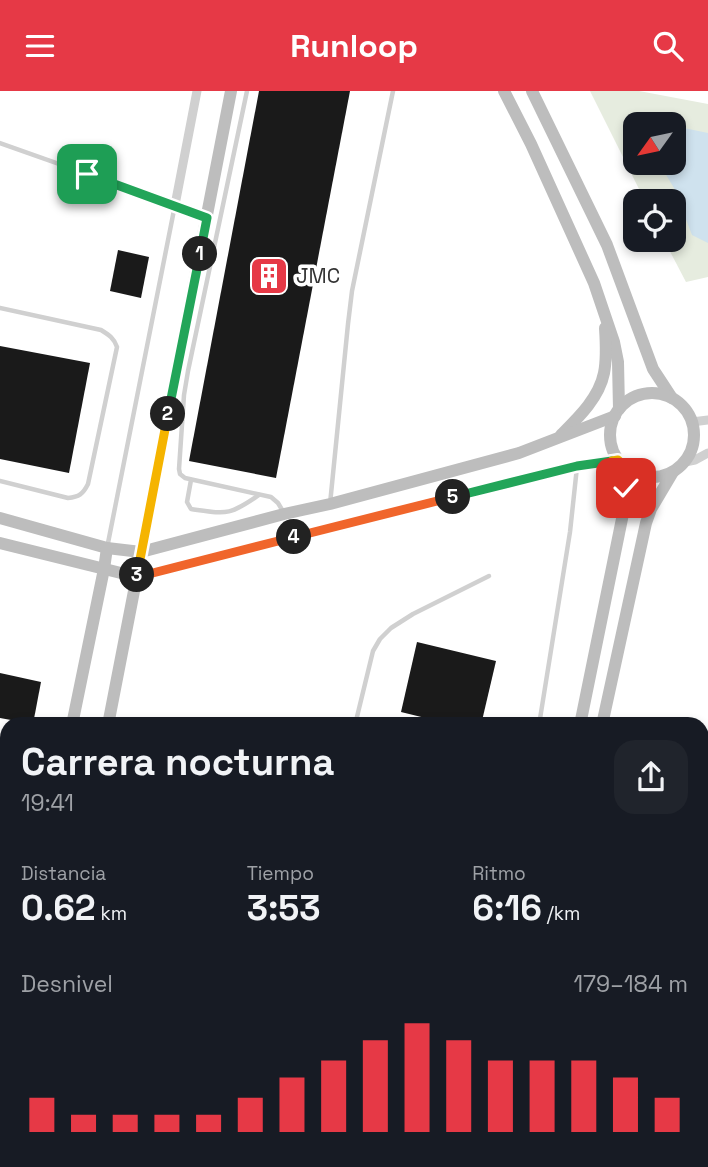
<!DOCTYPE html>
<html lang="es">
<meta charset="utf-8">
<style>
body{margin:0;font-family:"Space Grotesk",sans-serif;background:#20242c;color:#f1f3f6;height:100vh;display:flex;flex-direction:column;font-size:26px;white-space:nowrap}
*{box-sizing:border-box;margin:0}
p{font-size:23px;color:#9ea1a6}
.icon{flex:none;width:38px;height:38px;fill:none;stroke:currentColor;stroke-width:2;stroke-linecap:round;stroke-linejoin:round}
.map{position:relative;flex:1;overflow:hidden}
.panel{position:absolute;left:0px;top:626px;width:709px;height:450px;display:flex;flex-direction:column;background:#171b24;border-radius:21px 21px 0 0;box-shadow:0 4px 10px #0003}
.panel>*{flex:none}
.needle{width:46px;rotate:237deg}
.controls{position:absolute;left:623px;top:21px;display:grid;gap:14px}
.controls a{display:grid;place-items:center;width:63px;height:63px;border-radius:14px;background:#171b24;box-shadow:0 4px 10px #0003;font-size:35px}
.pin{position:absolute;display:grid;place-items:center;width:60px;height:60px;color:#fff;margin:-30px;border-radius:14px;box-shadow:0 4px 10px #0006}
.km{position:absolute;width:35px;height:35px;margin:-18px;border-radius:50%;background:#222;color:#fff;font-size:19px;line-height:35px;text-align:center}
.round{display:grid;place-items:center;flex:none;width:74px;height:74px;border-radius:21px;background:#20242c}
.summary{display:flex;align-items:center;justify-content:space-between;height:119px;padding:0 21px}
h1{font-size:38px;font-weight:700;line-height:52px}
.metrics{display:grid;grid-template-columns:repeat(3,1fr);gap:10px;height:119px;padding:7px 21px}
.metrics div{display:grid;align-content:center}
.metrics b{font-size:35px;font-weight:700}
.metrics small{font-size:19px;font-weight:400}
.metrics p{font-size:19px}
.chart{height:196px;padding:14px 21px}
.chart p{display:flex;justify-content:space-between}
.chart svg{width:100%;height:126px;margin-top:7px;stroke:#e63946;stroke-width:6}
header{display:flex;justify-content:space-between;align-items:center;height:91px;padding:0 21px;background:#e63946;color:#fff;font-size:32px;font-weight:700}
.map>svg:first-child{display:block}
.green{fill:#e6ecdf;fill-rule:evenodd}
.water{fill:#cfe2ee}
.building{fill:#1a1a1a}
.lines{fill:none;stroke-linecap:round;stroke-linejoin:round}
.service{stroke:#d0d0d0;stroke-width:4.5}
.minor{stroke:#d0d0d0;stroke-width:9}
.secondary{stroke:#bdbdbd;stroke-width:12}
.split-1-casing{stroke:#fff;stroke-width:14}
.split-2-casing{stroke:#fff;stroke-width:14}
.split-3-casing{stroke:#fff;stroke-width:14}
.split-4-casing{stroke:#fff;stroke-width:14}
.split-5-casing{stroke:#fff;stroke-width:14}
.split-6-casing{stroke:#fff;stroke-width:14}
.split-7-casing{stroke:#fff;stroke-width:14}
.split-1{stroke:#22a559;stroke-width:9}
.split-2{stroke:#22a559;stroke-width:9}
.split-3{stroke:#f5b400;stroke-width:9}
.split-4{stroke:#f0652b;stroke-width:9}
.split-5{stroke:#f0652b;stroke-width:9}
.split-6{stroke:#22a559;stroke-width:9}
.split-7{stroke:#f5b400;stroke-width:9}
.labels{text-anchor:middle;stroke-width:7;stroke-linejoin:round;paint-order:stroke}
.poi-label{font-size:21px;fill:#333;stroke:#fff;text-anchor:start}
</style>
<header><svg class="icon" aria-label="menu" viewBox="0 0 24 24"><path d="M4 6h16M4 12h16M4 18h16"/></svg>Runloop<svg class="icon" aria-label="search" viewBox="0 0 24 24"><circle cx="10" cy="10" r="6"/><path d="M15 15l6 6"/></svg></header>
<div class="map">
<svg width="708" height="1076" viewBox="0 0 708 1076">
<rect width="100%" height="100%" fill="#fff"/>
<path class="green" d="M590 0H639L708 13V186L686 191 664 149H674V110H645ZM635 33H674V72H635Z"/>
<path class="water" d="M674 35 708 42V152L692 144 674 97 659 72H674Z"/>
<g class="building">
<path d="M259 0H350L276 387 189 370Z"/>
<path d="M118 159 149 166 141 207 110 200Z"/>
<path d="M0 255 90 272 69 382 0 368Z"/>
<path d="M417 551 496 570 481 634H454L401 621Z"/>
<path d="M0 582 41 591 33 633 0 627Z"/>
</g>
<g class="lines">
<g class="service">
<path d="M247 0 188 280 184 304 179 378 180 383 185 387 271 406 278 412 284 422"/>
<path d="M0 52 175 114 107 457"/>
<path d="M0 217 101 239C109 244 114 247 117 256L88 393C83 403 79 406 68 407L0 390"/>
<path d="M191 389 187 411 191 418C227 423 229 425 259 404"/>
<path d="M330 413 348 233 352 200 393 0"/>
<path d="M355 634 373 560 380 548 391 537 413 523 489 485"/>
<path d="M539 634 570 441 577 376"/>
<path d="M0 680 7 681"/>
<path d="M308 1069 339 1076"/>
<path d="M57 1076 59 1069"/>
<path d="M346 1076 349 1069"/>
</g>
<g class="minor">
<path d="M197 0 175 114 207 127"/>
<path d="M692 331 708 329"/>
<path d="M685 371 695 369 708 362"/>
<path d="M0 809 7 810"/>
<path d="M0 1053 7 1055"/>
</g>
<g class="secondary">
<path d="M504 0 531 53 594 192 614 251 618 271 619 318"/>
<path d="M532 0 607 154 653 278 672 307"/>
<circle cx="652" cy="344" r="42"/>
<path d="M561 344C578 327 599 307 604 282 607 267 606 252 605 237"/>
<path d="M0 427 107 457 141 461 284 423 330 413 519 362 615 325"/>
<path d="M0 452 137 486 577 375 618 369"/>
<path d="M72 634 104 478 107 457"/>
<path d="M108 634 231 0"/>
<path d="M580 634 625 413 629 379"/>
<path d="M602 634 646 432 651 418 673 381"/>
<path d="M0 999 7 961"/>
<path d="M21 1076 22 1069"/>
<path d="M489 1076 490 1069"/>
<path d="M513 1076 514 1069"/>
</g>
</g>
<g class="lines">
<defs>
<path id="split-1" d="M87 83 207 127 200 163"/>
<path id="split-2" d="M168 323 200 163"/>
<path id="split-3" d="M137 484 168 323"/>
<path id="split-4" d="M137 484V486L294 446"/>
<path id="split-5" d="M294 446 453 406"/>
<path id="split-6" d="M453 406 577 375 612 370"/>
<path id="split-7" d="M612 370 618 369 629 379 626 397"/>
</defs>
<use href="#split-1" class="split-1-casing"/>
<use href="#split-2" class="split-2-casing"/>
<use href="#split-3" class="split-3-casing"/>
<use href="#split-4" class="split-4-casing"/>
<use href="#split-5" class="split-5-casing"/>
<use href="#split-6" class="split-6-casing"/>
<use href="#split-7" class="split-7-casing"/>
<use href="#split-1" class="split-1"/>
<use href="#split-2" class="split-2"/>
<use href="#split-3" class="split-3"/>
<use href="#split-4" class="split-4"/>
<use href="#split-5" class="split-5"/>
<use href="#split-6" class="split-6"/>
<use href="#split-7" class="split-7"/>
</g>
<defs>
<symbol id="building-square" viewBox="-11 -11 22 22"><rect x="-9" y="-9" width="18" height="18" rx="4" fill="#e63946" stroke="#fff"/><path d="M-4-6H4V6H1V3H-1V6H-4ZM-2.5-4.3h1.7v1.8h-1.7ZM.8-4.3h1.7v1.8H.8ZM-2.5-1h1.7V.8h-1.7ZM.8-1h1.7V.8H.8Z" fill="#fff"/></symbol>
</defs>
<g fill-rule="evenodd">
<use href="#building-square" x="247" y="163" width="44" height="44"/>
</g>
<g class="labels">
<g class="poi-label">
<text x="296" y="192">JMC</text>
</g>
</g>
</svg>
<div class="controls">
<a><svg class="needle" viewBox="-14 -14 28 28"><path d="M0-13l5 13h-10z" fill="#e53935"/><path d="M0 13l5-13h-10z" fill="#9ea1a6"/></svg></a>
<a><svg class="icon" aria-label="locate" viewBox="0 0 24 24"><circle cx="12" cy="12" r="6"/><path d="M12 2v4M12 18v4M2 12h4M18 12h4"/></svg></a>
</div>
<div class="pin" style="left:87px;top:83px;background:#1e9e55"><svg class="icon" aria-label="arrive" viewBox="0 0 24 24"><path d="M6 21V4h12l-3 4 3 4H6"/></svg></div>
<div class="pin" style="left:626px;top:397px;background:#d93025"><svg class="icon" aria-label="check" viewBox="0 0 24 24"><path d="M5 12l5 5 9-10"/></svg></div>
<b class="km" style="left:200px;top:163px">1</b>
<b class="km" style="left:168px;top:323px">2</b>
<b class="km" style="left:137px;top:484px">3</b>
<b class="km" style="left:294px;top:446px">4</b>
<b class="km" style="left:453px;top:406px">5</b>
<section class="panel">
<div class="summary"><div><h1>Carrera nocturna</h1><p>19:41</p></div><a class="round"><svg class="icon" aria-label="share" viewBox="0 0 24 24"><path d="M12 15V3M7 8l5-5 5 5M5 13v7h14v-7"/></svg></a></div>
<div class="metrics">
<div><p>Distancia</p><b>0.62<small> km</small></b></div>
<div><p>Tiempo</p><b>3:53</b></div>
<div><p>Ritmo</p><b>6:16<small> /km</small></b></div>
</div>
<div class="chart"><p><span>Desnivel</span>179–184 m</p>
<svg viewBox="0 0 160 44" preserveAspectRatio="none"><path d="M5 44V32M15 44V38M25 44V38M35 44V38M45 44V38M55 44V32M65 44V25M75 44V19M85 44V12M95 44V6M105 44V12M115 44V19M125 44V19M135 44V19M145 44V25M155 44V32"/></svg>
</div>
</section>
</div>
